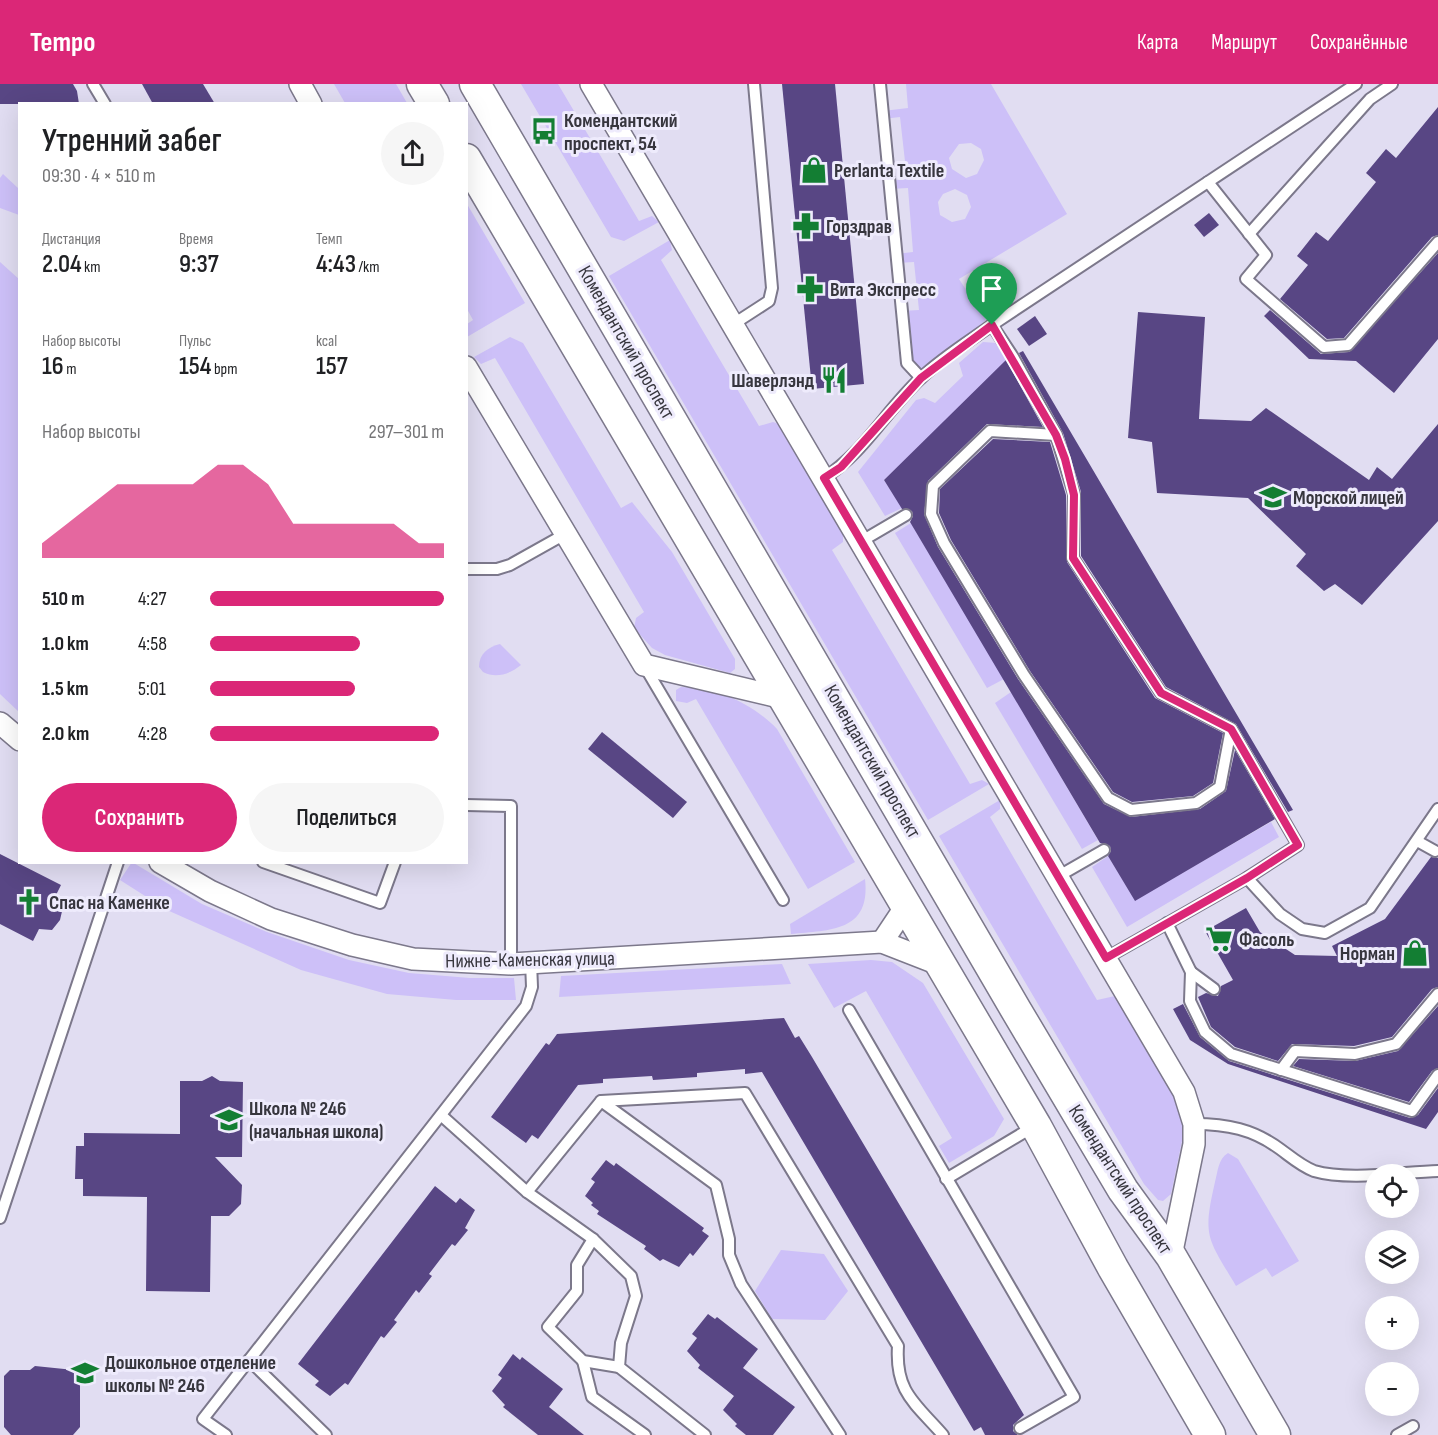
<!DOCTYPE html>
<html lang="ru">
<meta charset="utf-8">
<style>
body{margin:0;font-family:"Sofia Sans Condensed",sans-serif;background:#f6f6f6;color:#202124;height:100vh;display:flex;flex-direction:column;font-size:22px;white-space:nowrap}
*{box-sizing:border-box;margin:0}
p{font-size:20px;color:#757577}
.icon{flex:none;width:33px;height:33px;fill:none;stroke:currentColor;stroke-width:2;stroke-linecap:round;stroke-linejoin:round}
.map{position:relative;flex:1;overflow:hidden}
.sheet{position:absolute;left:18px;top:18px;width:450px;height:762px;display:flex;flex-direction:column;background:#fff;border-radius:0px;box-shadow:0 6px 24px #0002}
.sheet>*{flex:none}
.buttons{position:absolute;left:1365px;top:1080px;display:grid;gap:12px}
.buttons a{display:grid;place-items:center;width:54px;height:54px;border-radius:50%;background:#fff;box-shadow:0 6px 24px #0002;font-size:30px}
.pin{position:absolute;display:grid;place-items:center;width:51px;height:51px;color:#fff;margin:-62px -26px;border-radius:50% 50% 50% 0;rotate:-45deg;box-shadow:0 0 6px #0007}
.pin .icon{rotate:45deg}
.round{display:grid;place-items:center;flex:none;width:63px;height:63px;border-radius:32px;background:#f6f6f6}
.headline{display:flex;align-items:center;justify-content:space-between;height:102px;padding:0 24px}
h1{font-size:33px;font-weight:600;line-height:45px}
.stats{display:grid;grid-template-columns:repeat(3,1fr);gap:9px;height:102px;padding:6px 24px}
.stats div{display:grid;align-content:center}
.stats b{font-size:26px;font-weight:600}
.stats small{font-size:16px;font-weight:400}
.stats p{font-size:16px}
.chart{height:168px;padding:12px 24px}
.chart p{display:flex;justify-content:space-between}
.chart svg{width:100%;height:108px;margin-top:6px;fill:#db2777;opacity:.7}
.action{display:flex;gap:12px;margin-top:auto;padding:12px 24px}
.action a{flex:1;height:69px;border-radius:36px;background:#db2777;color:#fff;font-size:24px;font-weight:600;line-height:69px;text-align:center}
.action a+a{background:#f6f6f6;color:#202124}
ul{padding:0 24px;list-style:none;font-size:20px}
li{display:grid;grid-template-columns:96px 72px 1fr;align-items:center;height:45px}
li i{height:15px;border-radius:8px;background:#db2777}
header{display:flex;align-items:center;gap:36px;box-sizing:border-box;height:84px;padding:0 30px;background:#db2777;color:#fff}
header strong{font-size:28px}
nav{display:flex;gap:33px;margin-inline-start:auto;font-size:21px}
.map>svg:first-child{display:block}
.green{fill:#cdc0f8;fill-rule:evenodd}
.building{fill:#584684}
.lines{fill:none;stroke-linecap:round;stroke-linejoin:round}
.service-casing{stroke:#7c788b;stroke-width:14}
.minor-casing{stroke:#7c788b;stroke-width:24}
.secondary-casing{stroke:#7c788b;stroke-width:33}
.service{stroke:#fff;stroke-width:10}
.minor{stroke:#fff;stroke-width:21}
.secondary{stroke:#fff;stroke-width:30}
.route-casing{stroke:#fff;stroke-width:12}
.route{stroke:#db2777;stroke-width:8}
.labels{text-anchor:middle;stroke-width:6;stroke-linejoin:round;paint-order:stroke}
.poi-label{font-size:20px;font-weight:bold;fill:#37363e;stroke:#eeebfc;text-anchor:start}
.street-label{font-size:20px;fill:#37363e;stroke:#eeebfc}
</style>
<header>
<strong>Tempo</strong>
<nav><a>Карта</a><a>Маршрут</a><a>Сохранённые</a></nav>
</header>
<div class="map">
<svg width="1438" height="1351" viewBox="0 0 1438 1351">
<rect width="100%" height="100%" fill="#e1ddf2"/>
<g class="green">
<path d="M334 0H396L407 19H345Z"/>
<path d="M521 0H558L639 137 652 132 659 138 624 157 611 153Z"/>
<path d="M906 0H991L1067 130 959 195 986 236 918 292 907 279 901 227 919 226 914 178 897 179 896 170 913 168 908 104 890 105 889 97 907 95 900 33 883 35V27L908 24ZM971 59 981 65 984 76 977 90 966 94 952 85 949 74 959 60ZM955 105 967 111 971 123 965 135 952 138 940 131 938 118 943 110Z"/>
<path d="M3 90 19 105V131L0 124V94Z"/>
<path d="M467 120 525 219 467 253V240L473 236 467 225Z"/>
<path d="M670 156 672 166 661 176 759 342 773 338 779 340 843 449V458L832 466 970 700 982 696 989 700 928 736 609 192Z"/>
<path d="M0 178 20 196 19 628 0 610Z"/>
<path d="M510 253 523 259 621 424 632 418 672 468 735 575V585L730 589 665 571 652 564 634 544 636 534 644 528 495 274 481 280 474 273Z"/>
<path d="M983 258 997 259 1008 276 884 396 902 424 885 432 858 388 916 316 924 314 935 319 963 292 959 279Z"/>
<path d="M911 439 1004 595 987 604 895 449Z"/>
<path d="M500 560 521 581C510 590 496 595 483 588L479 583C479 570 488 563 500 560Z"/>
<path d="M681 603C717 603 753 620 777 645L855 778 808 805 696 615 687 619 676 617V606Z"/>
<path d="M1011 608 1098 756 1082 765 995 619Z"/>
<path d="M1000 716V725L990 733 1097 916 1115 912 1176 1017 1182 1037V1057L1171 1110 1163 1117 1158 1116 1144 1100 939 752Z"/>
<path d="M1271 738 1279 753 1127 843 1092 783 1108 772 1135 816Z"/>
<path d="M132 778 202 820 267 848 349 876 409 889 470 894H514L516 916H456L387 910 301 886 167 826 120 796Z"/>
<path d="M865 795C871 848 830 846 791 850L790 840Z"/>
<path d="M871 876 892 878 923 899 1004 1035 994 1052 949 1079 939 1062 952 1054 866 907 834 924 808 880Z"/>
<path d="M782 880 791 900 559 913 561 892Z"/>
<path d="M1228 1069 1238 1075 1299 1177 1272 1193 1266 1184 1236 1202C1208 1154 1202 1154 1215 1098 1218 1087 1218 1075 1228 1069Z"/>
<path d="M781 1166 824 1170 848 1207 825 1236 772 1235 755 1207Z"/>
</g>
<g class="building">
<path d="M0 0H73L77 7 79 20H0Z"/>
<path d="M142 0H203L215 20H153Z"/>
<path d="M782 0H835L864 300 812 305Z"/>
<path d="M1438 23V151L1432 153 1344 254 1327 255 1280 215 1308 181 1297 172 1316 148 1328 157 1376 98 1366 89 1386 65 1396 74Z"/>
<path d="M1209 129 1219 141 1204 153 1194 141Z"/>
<path d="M1438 169V255L1394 309 1356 277 1309 275 1264 232 1270 226 1321 270 1349 268Z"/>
<path d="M1138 228 1205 233 1199 335 1251 337 1266 324 1369 396 1377 383 1392 395 1438 340V437L1362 521 1335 500 1324 507 1296 482 1306 470 1248 414 1157 409 1152 358 1128 354Z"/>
<path d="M1035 232 1047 250 1029 262 1017 245Z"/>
<path d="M1023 267 1293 726 1288 728 1236 640 1166 603 1081 472V408L1063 349 1019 269Z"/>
<path d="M1006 276 1043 343 987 340 928 397 924 430 938 463 1018 595 1104 720 1131 733 1200 725 1226 707 1235 666 1275 735 1135 817 1108 772 1111 767 1110 762 1100 759 910 438 913 432 912 427 902 425 884 396Z"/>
<path d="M993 355 1050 358 1066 411 1067 478 1155 614 1223 649 1213 699 1193 712 1132 718 1113 708 1030 587 951 456 939 429 940 405Z"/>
<path d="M602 648 687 718 673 734 588 665Z"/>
<path d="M0 770 61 801 55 813 63 823 60 836 52 846 39 845 33 857 0 840Z"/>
<path d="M1431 773 1438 774V903L1432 905 1392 953 1354 962 1292 960 1278 977 1235 963 1211 943 1198 913 1206 909 1218 912 1221 902 1233 896 1205 847 1246 824 1260 848 1295 871 1337 872 1332 862 1385 835Z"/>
<path d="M1183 920 1200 953 1229 977 1410 1034 1418 1031 1438 1004V1028L1426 1045 1228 980 1190 956 1173 925Z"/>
<path d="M1438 922V984L1432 987 1409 1018 1293 982 1299 975 1355 977 1398 967Z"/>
<path d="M784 934 795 954 799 952 812 973 1024 1331 1013 1341V1347L1018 1351H985L981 1343 974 1347 762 988 745 990V985L697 989V993L653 996 652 992 603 995V999L578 1001 538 1055 532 1051 526 1059 491 1033 546 959 549 961 557 950Z"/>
<path d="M212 992 220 997 243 998 242 1073H215L242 1101 241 1120 229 1132H211L210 1208 146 1207 147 1113 83 1112V1095H75L76 1062H84V1049L180 1050V997H202Z"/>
<path d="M606 1076 614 1082 616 1079 704 1144 702 1147 709 1152 693 1172 690 1169 679 1183 663 1175 660 1177 644 1165 646 1162 597 1130 599 1127 591 1121 593 1119 585 1112 595 1098 591 1095Z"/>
<path d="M435 1102 456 1119 460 1114 475 1126 465 1144 468 1146 455 1162 452 1160 429 1190 432 1192 419 1209 416 1206 394 1236 397 1238 384 1254 381 1252 348 1301 345 1299 330 1312 315 1301 319 1297 298 1280Z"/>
<path d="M708 1230 715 1235 717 1233 758 1265 743 1284 795 1323 773 1351H746L735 1342 737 1340 723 1326 734 1312 698 1284 700 1281 687 1267 697 1254 692 1250Z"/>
<path d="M513 1270 520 1276 522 1273 563 1305 549 1323 584 1351H538L503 1323 505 1321 492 1307 502 1294 498 1291Z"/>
<path d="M35 1282 74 1286 80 1292V1343L73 1351H11L4 1343V1292L10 1286H30Z"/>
</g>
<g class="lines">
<defs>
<g id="service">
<path d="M93 0 105 20"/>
<path d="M880 0 907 279 921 294"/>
<path d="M1208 98 1266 171 1246 195 1324 263 1348 261 1438 158"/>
<path d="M1249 150 1370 15 1392 0"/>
<path d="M732 241 769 217 772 204 754 0"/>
<path d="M992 241 1013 273 1056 351"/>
<path d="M824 394C864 369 887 325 921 294 942 274 968 258 992 241L1356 0"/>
<path d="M860 458 906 431"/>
<path d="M466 485H497L510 481 567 449"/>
<path d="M645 583 783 816"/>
<path d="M1231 645 1220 703 1196 719 1131 726 1108 714 1024 591 944 459 931 430 933 402 990 347 1056 351 1074 410 1073 474 1161 609 1231 645 1298 761 1247 794"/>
<path d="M466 721 511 722V880"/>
<path d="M1417 757 1435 767"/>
<path d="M263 778 380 819 395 778"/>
<path d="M1057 793 1104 766"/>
<path d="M1167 839 1191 888 1190 917 1205 948 1231 970 1412 1027 1438 991"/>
<path d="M1106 874 1247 794 1280 830 1302 845 1325 849 1370 824 1438 725"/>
<path d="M1191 888 1214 905"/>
<path d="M849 926 1074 1313 1020 1344"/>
<path d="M1281 986 1295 967 1355 970 1396 960 1438 910"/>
<path d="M601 1017 716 1101 729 1155V1171L741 1200 840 1351"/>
<path d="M442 1032 527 1108 593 1155 631 1192 636 1212 621 1259 619 1283 705 1351"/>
<path d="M1194 1040C1227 1040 1253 1045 1280 1065 1291 1073 1301 1082 1314 1087 1348 1097 1402 1088 1438 1087"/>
<path d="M946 1095 1033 1043"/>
<path d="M527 1108 601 1017 745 1009 898 1262C895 1308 915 1319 943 1351"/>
<path d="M0 1134 118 778"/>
<path d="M593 1155 577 1181V1207L548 1243 583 1277 619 1283"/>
<path d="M249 1276 326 1351"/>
<path d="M583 1277 592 1313 645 1351"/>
<path d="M226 1351 203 1335 526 922 532 903 531 878"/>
<path d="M1397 1351 1413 1342"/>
</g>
<g id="minor">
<path d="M300 0 311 20"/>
<path d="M591 0 1184 1008 1194 1040V1060L1171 1172"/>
<path d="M466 283 644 581 783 614"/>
<path d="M0 639 20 656"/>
<path d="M160 778 210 807 271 835 352 861 413 875 511 880 882 858 941 881"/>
<path d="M882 858 906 822"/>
</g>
<g id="secondary">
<path d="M422 0 434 20"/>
<path d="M475 0 1016 926 1123 1106 1171 1172 1275 1351"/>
<path d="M466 75 1036 1042 1113 1184 1210 1351"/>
</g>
</defs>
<use href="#service" class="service-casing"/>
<use href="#minor" class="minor-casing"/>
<use href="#secondary" class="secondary-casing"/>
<use href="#service" class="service"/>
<use href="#minor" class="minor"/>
<use href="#secondary" class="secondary"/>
</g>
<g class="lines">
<defs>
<path id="route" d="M992 241 1056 351 1065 375 1074 411 1073 474 1161 609 1231 645 1298 761 1247 794 1106 874 824 394 841 383 921 294Z"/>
</defs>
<use href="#route" class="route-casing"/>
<use href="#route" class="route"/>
</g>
<defs>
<symbol id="bus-bare" viewBox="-9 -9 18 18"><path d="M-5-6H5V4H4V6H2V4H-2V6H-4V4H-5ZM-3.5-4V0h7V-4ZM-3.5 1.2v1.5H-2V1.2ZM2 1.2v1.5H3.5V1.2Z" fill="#137e33" stroke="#eeebfc" stroke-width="2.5" paint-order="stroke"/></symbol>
<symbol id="shop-bare" viewBox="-9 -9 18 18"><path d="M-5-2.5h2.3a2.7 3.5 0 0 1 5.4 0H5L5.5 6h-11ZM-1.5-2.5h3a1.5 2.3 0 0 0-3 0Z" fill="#137e33" stroke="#eeebfc" stroke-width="2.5" paint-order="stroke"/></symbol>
<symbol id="pharmacy-bare" viewBox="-9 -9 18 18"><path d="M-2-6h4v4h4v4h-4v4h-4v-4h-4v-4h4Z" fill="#137e33" stroke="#eeebfc" stroke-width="2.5" paint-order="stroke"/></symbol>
<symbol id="restaurant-bare" viewBox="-9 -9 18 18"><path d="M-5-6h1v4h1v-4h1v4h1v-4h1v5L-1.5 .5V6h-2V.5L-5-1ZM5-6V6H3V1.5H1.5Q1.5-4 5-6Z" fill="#137e33" stroke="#eeebfc" stroke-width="2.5" paint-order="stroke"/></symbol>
<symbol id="university-bare" viewBox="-9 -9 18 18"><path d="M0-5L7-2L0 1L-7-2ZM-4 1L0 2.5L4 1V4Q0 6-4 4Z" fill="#137e33" stroke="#eeebfc" stroke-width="2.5" paint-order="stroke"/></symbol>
<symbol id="church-bare" viewBox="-9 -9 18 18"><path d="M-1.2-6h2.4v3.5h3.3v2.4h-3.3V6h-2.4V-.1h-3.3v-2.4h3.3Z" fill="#137e33" stroke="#eeebfc" stroke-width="2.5" paint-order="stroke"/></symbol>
<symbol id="supermarket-bare" viewBox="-9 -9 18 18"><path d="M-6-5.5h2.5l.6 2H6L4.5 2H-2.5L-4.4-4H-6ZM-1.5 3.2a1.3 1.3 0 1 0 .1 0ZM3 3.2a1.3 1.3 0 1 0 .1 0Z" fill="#137e33" stroke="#eeebfc" stroke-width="2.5" paint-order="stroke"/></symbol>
<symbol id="school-bare" viewBox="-9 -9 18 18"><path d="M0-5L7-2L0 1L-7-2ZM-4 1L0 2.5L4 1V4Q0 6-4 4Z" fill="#137e33" stroke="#eeebfc" stroke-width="2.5" paint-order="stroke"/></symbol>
</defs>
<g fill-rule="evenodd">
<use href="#bus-bare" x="525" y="28" width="38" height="38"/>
<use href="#shop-bare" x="795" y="67" width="38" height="38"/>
<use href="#pharmacy-bare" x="787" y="123" width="38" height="38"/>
<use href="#pharmacy-bare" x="791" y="186" width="38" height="38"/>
<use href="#restaurant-bare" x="815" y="277" width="38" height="38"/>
<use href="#university-bare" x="1254" y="394" width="38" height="38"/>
<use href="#church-bare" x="10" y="799" width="38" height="38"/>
<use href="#supermarket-bare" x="1200" y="836" width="38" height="38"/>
<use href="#shop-bare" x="1396" y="850" width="38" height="38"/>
<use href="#school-bare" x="210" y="1017" width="38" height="38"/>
<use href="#school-bare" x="66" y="1270" width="38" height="38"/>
</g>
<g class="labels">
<g class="poi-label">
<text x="564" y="43">Комендантский<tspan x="564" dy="23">проспект, 54</tspan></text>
<text x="834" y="93">Perlanta Textile</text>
<text x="826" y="149">Горздрав</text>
<text x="830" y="212">Вита Экспресс</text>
<text x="814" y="303" text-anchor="end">Шаверлэнд</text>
<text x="1293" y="420">Морской лицей</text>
<text x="49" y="825">Спас на Каменке</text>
<text x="1239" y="862">Фасоль</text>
<text x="1395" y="876" text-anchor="end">Норман</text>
<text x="249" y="1031">Школа № 246<tspan x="249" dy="23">(начальная школа)</tspan></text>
<text x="105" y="1285">Дошкольное отделение<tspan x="105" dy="23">школы № 246</tspan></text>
</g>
<g class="street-label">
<text transform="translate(627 258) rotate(60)" y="7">Комендантский проспект</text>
<text transform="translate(873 677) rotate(60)" y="7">Комендантский проспект</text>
<text transform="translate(530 875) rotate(-1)" y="7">Нижне-Каменская улица</text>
<text transform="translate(1121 1095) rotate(57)" y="7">Комендантский проспект</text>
</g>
</g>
</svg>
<div class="buttons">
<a><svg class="icon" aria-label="locate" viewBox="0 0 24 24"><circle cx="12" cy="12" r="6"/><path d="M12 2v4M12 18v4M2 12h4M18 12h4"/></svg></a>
<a><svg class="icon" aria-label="layers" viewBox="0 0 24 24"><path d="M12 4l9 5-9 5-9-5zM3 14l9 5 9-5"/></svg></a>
<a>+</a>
<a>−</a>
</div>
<div class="pin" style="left:992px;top:241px;background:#1e9e55"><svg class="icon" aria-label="arrive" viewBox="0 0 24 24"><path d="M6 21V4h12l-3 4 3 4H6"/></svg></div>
<section class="sheet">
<div class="headline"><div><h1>Утренний забег</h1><p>09:30 · 4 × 510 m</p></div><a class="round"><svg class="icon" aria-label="share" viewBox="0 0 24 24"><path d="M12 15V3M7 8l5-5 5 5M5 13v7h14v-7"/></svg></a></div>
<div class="stats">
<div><p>Дистанция</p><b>2.04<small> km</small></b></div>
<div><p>Время</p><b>9:37</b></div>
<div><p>Темп</p><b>4:43<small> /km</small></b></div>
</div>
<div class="stats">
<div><p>Набор высоты</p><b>16<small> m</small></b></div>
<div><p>Пульс</p><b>154<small> bpm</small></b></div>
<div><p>kcal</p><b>157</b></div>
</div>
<div class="chart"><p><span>Набор высоты</span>297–301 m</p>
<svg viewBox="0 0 160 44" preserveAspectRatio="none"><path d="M0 44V38L10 30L20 22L30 14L40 14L50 14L60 14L70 6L80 6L90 14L100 30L110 30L120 30L130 30L140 30L150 38L160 38V44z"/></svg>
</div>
<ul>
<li><b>510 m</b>4:27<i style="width:100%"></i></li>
<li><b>1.0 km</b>4:58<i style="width:64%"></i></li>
<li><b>1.5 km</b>5:01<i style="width:62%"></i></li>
<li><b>2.0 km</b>4:28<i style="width:98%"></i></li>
</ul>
<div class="action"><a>Сохранить</a><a>Поделиться</a></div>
</section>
</div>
